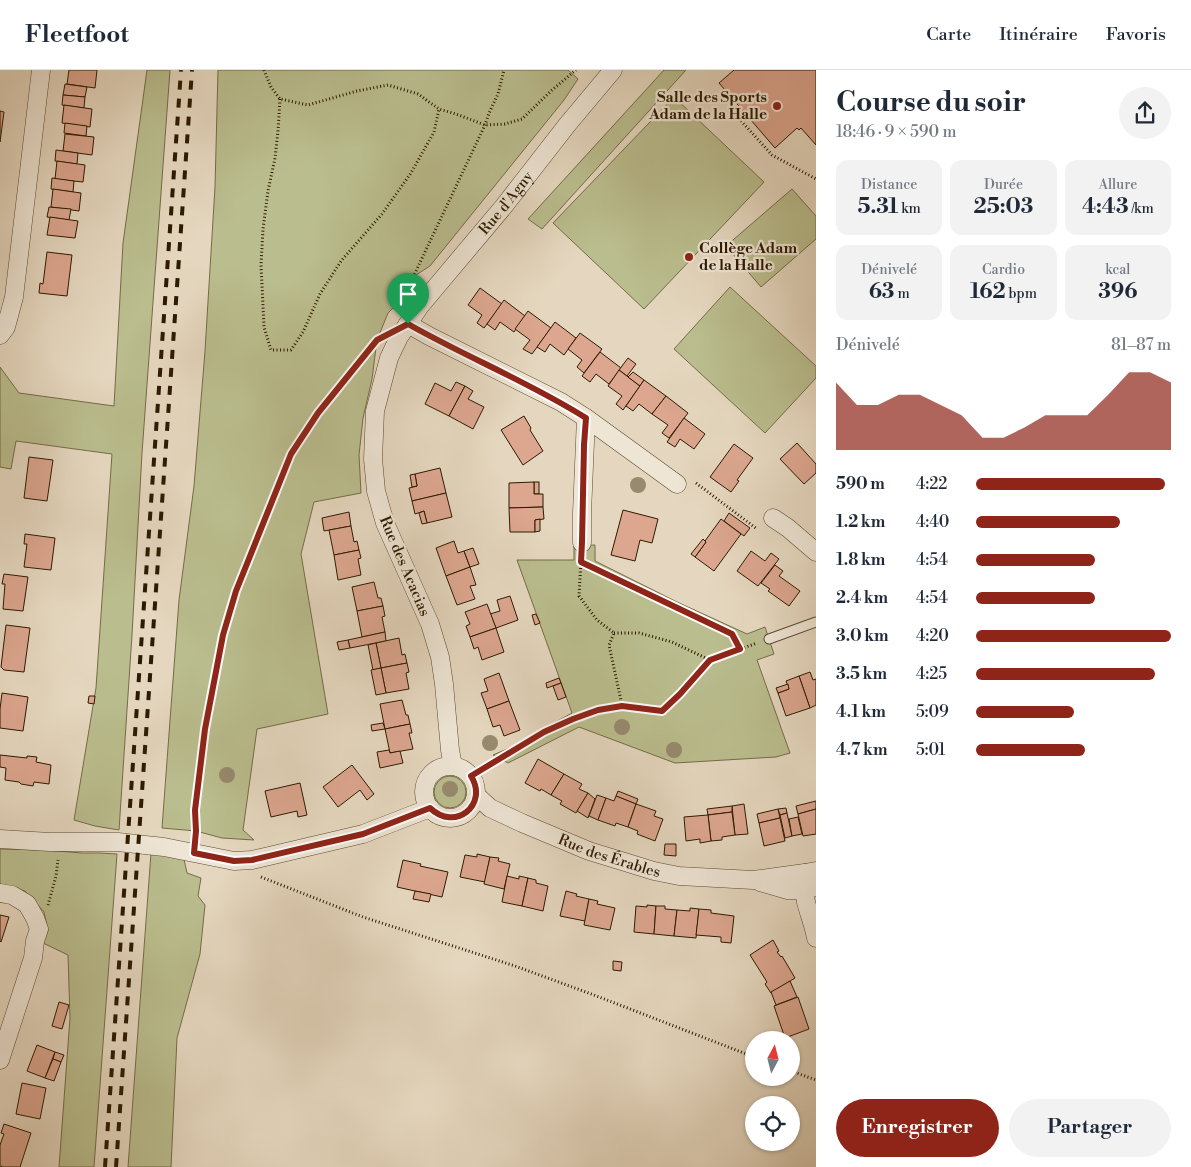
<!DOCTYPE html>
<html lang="fr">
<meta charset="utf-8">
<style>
body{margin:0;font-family:"Libre Bodoni",serif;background:#f2f2f3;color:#1f2937;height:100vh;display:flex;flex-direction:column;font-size:19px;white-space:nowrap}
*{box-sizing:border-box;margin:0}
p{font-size:16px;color:#747a83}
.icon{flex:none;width:28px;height:28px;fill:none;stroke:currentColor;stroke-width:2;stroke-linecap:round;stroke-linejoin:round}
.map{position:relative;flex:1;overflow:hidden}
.side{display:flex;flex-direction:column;background:#fff;width:375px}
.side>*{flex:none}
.needle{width:32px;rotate:7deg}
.tools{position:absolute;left:745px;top:961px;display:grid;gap:10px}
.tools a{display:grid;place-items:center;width:55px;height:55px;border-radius:50%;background:#fff;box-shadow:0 1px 4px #0004;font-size:25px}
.pin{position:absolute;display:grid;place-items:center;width:42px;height:42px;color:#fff;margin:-51px -21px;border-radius:50% 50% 50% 0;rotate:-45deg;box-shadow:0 0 5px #0007}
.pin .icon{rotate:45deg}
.round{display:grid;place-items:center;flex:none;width:52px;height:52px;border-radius:26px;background:#f2f2f3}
.headline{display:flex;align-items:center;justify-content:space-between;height:85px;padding:0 20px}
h1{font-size:28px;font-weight:700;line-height:38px}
.figures{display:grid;grid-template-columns:repeat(3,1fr);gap:8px;height:85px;padding:5px 20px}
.figures div{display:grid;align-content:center;border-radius:12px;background:#f2f2f3;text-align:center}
.figures b{font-size:21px;font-weight:700}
.figures small{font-size:14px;font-weight:400}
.figures p{font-size:14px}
.chart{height:140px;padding:10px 20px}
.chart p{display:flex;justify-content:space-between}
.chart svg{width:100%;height:90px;margin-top:5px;fill:#8f2418;opacity:.7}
.action{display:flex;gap:10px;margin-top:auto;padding:10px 20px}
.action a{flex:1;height:58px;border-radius:30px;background:#8f2418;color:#fff;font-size:20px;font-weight:700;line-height:58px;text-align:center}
.action a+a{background:#f2f2f3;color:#1f2937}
ul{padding:0 20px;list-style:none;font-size:16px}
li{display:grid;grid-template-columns:80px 60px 1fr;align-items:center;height:38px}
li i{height:12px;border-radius:6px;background:#8f2418}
header{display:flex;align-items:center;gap:30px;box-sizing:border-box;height:70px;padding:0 25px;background:#fff;border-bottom:1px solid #e0e1e3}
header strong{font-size:24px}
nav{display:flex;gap:28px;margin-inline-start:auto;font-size:18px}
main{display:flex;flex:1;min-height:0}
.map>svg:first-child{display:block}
.green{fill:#babd8e;stroke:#746c47}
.building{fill:#dca68f;stroke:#2d1a00}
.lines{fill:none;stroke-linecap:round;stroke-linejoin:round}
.lane-casing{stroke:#5b4930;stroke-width:11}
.street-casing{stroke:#5b4930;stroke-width:19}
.path{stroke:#2d1a00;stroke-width:3;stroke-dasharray:1 2.5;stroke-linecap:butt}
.lane{stroke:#eee5d5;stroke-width:9}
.street{stroke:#eee5d5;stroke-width:18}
.rail{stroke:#2d1a00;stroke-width:4;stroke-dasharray:9 9;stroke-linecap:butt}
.tree{fill:#978a6e}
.route-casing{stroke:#fff;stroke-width:10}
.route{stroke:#8f2418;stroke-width:6}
.poi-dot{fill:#8f2418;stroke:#eee5d5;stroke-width:2}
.labels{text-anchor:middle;stroke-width:4.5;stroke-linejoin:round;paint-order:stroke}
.poi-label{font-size:15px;font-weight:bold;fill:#2d1a00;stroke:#eee5d5;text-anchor:end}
.street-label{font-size:15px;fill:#2d1a00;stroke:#eee5d5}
</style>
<header>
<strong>Fleetfoot</strong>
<nav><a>Carte</a><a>Itinéraire</a><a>Favoris</a></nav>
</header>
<main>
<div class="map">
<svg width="816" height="1097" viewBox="0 0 816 1097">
<rect width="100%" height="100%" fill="#e5d7bf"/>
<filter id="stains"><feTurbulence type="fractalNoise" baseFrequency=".004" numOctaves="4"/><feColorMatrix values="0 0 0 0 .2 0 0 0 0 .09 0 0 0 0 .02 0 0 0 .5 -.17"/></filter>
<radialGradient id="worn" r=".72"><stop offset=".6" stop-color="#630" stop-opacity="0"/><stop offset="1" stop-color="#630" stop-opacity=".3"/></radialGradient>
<g class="green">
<path d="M147 0H170L142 383 132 565 119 760 95 756 74 750 96 618 112 384 16 371 11 399 0 397V297L19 323 114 336 123 173Z"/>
<path d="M218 0H568L578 9 564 30 430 196 413 207 404 227 388 243 377 270 372 309 363 348 359 385 361 423 314 432 301 484 328 644 257 659 243 760 254 770 222 768 196 761 162 758 179 530 194 416 205 281 215 117Z"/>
<path d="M664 0H686L542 159 528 149Z"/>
<path d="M674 27 764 112 644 239 553 153Z"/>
<path d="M792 119 816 146V169L761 217 726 176Z"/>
<path d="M730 217 816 296V308L765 363 674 279Z"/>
<path d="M595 475V491L677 532 747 564 765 557 774 584 757 590 790 683 776 687 675 693 579 657 508 693 493 685 507 679 572 643 517 490H574V476Z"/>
<circle cx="450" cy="722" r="16"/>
<path d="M0 779 45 780 82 783H99L117 784 94 1097H59L70 948 68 885 43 873 48 861 44 842 25 821 0 814Z"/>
<path d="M151 783 184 789 187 803 201 808 198 826 205 835 200 884 177 968 171 1097H128Z"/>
</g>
<g class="building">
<path d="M69 0H97L95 18 67 14Z"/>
<path d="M734 0H816V75L801 58 799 60 797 58 775 78 719 13Z"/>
<path d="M65 14 87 17 85 27 63 25Z"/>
<path d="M63 25 85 27 84 38 62 35Z"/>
<path d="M64 35 92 39 90 57 62 53Z"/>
<path d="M0 41 4 42 0 72Z"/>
<path d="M65 53 87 56 86 66 64 63Z"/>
<path d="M65 64 94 67 92 85 63 81Z"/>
<path d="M56 80 78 83 77 94 55 91Z"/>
<path d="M57 91 85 95 83 112 55 109Z"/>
<path d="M52 108 74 111 73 122 51 119Z"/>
<path d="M53 119 81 123 79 141 51 137Z"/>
<path d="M49 137 71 139 69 150 47 147Z"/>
<path d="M50 147 78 151 75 168 47 165Z"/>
<path d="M47 182 72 185 67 226 39 223 40 213 43 214Z"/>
<path d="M480 218 502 234 484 258 477 253 482 245 468 235Z"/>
<path d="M504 230 525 246 514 262 500 252 495 260 487 254Z"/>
<path d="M528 241 551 258 532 284 523 279 530 270 515 259Z"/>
<path d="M555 252 576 268 564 285 550 274 545 282 537 277Z"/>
<path d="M580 263 602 279 584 303 577 297 582 290 568 279Z"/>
<path d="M600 282 621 298 609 314 596 304 590 312 582 306Z"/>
<path d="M628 288 636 294 627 306 619 300Z"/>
<path d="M619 300 640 316 623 340 616 334 622 326 608 316Z"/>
<path d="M633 302 644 310 640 316 628 307Z"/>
<path d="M644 310 666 326 652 344 639 334 633 341 626 336Z"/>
<path d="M456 312 465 316 449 346 425 334 435 313 451 321Z"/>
<path d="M465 316 473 321 468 329 484 337 473 359 449 346Z"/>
<path d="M666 326 688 343 669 368 662 363 668 355 652 344Z"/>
<path d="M524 346 531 358 530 360 543 381 523 395 501 360Z"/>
<path d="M684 348 705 364 694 379 680 369 675 377 667 372Z"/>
<path d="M797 373 816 394V403L804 414 780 389Z"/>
<path d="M734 374 753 388 737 410 739 411 731 422 710 407Z"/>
<path d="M29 387 53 390 47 431 24 428Z"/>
<path d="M440 398 446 423 412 431 409 418 417 416 415 404Z"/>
<path d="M415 404 417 416 412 417 410 405Z"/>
<rect x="534" y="412" width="5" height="12"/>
<path d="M534 412V424H543V437L509 438V413Z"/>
<path d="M446 423 452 447 427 453 424 441 415 444 412 431Z"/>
<path d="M543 437 544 449 535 450V462H510L509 438Z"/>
<path d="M623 440 658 449 652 473 640 470 635 491 611 485Z"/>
<path d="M424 441 427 453 422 454 419 443Z"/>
<path d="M349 442 351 456 324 461 322 448Z"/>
<path d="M729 443 750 458 744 466 724 451Z"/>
<path d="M540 449V461L535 462V450Z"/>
<path d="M721 449 741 464 714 501 695 487 706 472 705 471Z"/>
<path d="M351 456 354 472 357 471 359 480 334 485 329 460Z"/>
<path d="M25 464 55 468 51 500 24 497 27 474H24Z"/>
<path d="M703 469 706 472 695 487 691 484Z"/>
<path d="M454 471 458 483 464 481 470 497 446 506 436 478Z"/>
<path d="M473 478 479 494 470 497 464 481Z"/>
<path d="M359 480 361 488 358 489 361 505 338 510 334 485Z"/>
<path d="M751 481 765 491 771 483 779 489 758 516 737 501Z"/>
<path d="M775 495 783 501 779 506 800 521 789 536 768 521 770 519 761 513Z"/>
<path d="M470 497 476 515 470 516 475 529 457 535 446 506Z"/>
<path d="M4 504 28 507 23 541 3 539 5 514H2Z"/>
<path d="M374 512 378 528H381L383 536 357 541 352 517Z"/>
<path d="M510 526 518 550 496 558 490 544 500 541 497 530Z"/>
<path d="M487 534 496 558 470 567 466 556 470 554 465 542Z"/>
<path d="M383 536 385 546 382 547 385 562 362 567 357 541Z"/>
<path d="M536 544 540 553 535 555 532 545Z"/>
<path d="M6 555 30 558 24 602 4 600 1 597Z"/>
<path d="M496 558 504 582 482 590 478 577 474 579 470 567Z"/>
<path d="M385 562 386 571 350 578 348 570Z"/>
<path d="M399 568 402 585 405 584 407 593 381 598 376 573Z"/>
<path d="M348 570 350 578 339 580 337 572Z"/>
<path d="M376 573 381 598 373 600 368 575Z"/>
<path d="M407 593 409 602 406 603 409 619 386 623 381 598Z"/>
<path d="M381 598 386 623 376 625 371 600Z"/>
<path d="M810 602 813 610 816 609V635L810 638 799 606Z"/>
<path d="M499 603 509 631 487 639 481 623 488 621 484 609Z"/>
<path d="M799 606 810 638 786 646 778 623 789 619 786 611Z"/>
<path d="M559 608 561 613 547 618 546 613Z"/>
<path d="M561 613 566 627 558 630 553 616Z"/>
<path d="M788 614 789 619 778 623 776 618Z"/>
<path d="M2 623 28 627 23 661 0 658V639Z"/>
<path d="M89 626H95L94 634 88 633Z"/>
<path d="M402 630 406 645H408L410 654 385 659 380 634Z"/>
<path d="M509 631 520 660 504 666 500 655 493 657 487 639Z"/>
<path d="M383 653 385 659 372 661 371 655Z"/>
<path d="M410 654 412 663H409L413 679 390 683 385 659Z"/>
<path d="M389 680 390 683 400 681 403 693 380 698 377 682Z"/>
<path d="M0 685 27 688V686L37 687 36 692 51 695 49 714 34 712 33 716 21 714 19 712 5 710 6 698 0 697Z"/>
<path d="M538 689 564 704 551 725 541 719 540 721 525 713Z"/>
<path d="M352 695 374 724 367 730 360 720 338 737 323 717Z"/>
<path d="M564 704 582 714 579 719 588 723 576 743 560 734 562 731 551 725Z"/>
<path d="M300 713 307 745 298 747 297 741 271 747 265 721Z"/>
<path d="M618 721 638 729 636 734 616 726Z"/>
<path d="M588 723 595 729 588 748 577 741Z"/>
<path d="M597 725 606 728 598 750 589 746Z"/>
<path d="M616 726 636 734 628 757 616 753 615 756 598 750 606 728 614 731Z"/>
<path d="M816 731V739L798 744 796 736Z"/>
<path d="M636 734 656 741 654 746 663 749 655 771 637 764 638 761 628 757Z"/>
<path d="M744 734 748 764 735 765 732 736Z"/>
<path d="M732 736V742L708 745 707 739Z"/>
<path d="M786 738 787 743 780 745 778 739Z"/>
<path d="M778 739 780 748 759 753 757 744Z"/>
<path d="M816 739V764L803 766 798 744Z"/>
<path d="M732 742 735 765 722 767V770L711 771 708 745Z"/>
<path d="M787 743 792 766 785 768 780 745Z"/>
<path d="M708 745 711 771 700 773V769L686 771 684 747Z"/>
<path d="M798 747 802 764 792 766 789 749Z"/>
<path d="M780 748 785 771 764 776 759 753Z"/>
<path d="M665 774H676V786L664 785Z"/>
<path d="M477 784 490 787 485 812 460 807 465 785 477 787Z"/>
<path d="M490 787 499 788 498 791 510 794 504 819 484 814Z"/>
<path d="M403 790 421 794 420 796 448 802 442 827 397 817Z"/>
<path d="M507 806 519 809V806L528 808 522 836 502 832Z"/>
<path d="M528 808 536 810V813L548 816 543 841 522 836Z"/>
<path d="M415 821 431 824 429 832 413 829Z"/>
<path d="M566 821 577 824 576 826 589 829 585 851 560 846Z"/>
<path d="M589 829 598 831 597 834 615 838 610 860 584 855Z"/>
<path d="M647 835 656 836 654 864 634 862 636 836 647 837Z"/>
<path d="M656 836H665V839L677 840 674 866 654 864Z"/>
<path d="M690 838 699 839 696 868 674 866 677 840 690 841Z"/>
<path d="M699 839 711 840V843L734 846 731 873 721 872V867L696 865Z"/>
<path d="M0 845 9 847 1 872 0 871Z"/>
<path d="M773 870 779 881 777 882 781 887 782 886 795 908 771 923 765 914 767 912 750 885Z"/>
<path d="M613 891 622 892 621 901 613 900Z"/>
<path d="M790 911 797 927 776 935 771 922Z"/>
<path d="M798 927 809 959 785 968 774 936Z"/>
<path d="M59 932 69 935 62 959 52 956Z"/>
<path d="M37 975 55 982 45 1008 27 1001Z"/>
<path d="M55 982 64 985 61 992 53 989Z"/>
<path d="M53 989 61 992 54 1011 45 1008Z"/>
<path d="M22 1013 46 1018 40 1049 16 1044Z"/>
<path d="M4 1054 31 1063 20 1097H3L0 1096V1075L4 1064 1 1063Z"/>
</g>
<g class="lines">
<defs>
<path id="lane" d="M769 569 816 552"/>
<g id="street">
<path d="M408 254 429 266 561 332 586 348 677 414"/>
<path d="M0 265 6 257 14 227 41 0"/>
<path d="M773 448 788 458 816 482"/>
<path d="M582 473V443L586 348"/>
<path id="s1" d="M453 696 450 680 444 614 440 587 430 554 385 453 376 421 373 389 375 341 389 288 399 267 420 236 504 136 567 55 613 0"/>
<circle cx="450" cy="722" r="26"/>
<path id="s2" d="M476 725 490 738 522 753 589 781 654 801 679 806 753 810 805 803 816 801"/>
<path d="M0 769 50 772H118L145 775 164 777 234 791 252 790 265 787 363 764 430 738"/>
<path d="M805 803C805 813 804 823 806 832 809 844 814 856 816 868"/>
<path d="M760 812 788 820H805L815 817"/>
<path d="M0 823 12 825 27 834 35 848 39 859 35 871 33 888 0 990"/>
</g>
</defs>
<use href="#lane" class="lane-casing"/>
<use href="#street" class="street-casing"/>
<g class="path">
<path d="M264 0 271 17 280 29 308 35 357 21 388 15 418 24 439 39 456 44 485 55 505 54 522 49 551 21 576 0"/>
<path d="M280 29 278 61 275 88 268 121 263 159 261 195 264 257 271 280H291L303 262 320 224 341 191 382 144 411 103 434 62 439 39"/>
<path d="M734 43 772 85 816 109"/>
<path d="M407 220 485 55 489 43 498 24 504 0"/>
<path d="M696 413 757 459"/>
<path d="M581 491 579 526 597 550 614 563 609 575 622 635"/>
<path d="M581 492 731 564 740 579"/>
<path d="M614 563H639L672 572 710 590"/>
<path d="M471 706 544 662 573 649 598 640 622 635 662 641 680 624 710 590 757 573"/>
<path d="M195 765V740L205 659 223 565 236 521 291 384 318 343 373 276"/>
<path d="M261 807 363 847 515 896 594 925 754 987"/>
<path d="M48 835 56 806 58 790"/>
<path d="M791 1001 816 1010"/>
</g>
<use href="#lane" class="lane"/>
<use href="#street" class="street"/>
<g class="rail">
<path d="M105 1097 181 0"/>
<path d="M116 1097 192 0"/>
</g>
</g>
<g class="tree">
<circle cx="638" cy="415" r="8"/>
<circle cx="622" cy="657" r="8"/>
<circle cx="490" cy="673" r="8"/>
<circle cx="674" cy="680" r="8"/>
<circle cx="227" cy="705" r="8"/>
<circle cx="450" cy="719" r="8"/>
</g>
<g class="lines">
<defs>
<path id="route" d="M408 254C466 287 529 312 586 348L584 375 582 472 581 492 732 564 740 579 710 590 680 624 662 641 622 636 598 640 573 649 544 662 471 706C489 735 455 762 430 738L363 764 252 790 234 791 194 783 196 761 195 740 205 659 223 565 236 521 291 384 318 343 377 270Z"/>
</defs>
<use href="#route" class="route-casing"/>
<use href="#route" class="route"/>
</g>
<g class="poi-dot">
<circle cx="777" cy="36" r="5"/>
<circle cx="689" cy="187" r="5"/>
</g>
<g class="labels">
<g class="poi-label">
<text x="767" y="32">Salle des Sports<tspan x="767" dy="17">Adam de la Halle</tspan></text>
<text x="699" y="183" text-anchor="start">Collège Adam<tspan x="699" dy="17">de la Halle</tspan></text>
</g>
<g class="street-label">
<text dy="5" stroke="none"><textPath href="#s1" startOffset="618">Rue d'Agny</textPath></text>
<text transform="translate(405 496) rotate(67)" y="5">Rue des Acacias</text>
<text dy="5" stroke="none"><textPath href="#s2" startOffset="148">Rue des Érables</textPath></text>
</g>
</g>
<rect width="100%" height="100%" filter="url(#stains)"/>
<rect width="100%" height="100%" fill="url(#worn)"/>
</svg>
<div class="tools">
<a><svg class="needle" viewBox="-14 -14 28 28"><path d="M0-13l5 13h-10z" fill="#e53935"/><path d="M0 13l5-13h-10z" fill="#747a83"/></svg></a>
<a><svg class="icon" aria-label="locate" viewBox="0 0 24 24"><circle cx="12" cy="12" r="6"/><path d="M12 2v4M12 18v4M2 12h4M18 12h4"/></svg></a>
</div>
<div class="pin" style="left:408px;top:254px;background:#1e9e55"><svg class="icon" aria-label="arrive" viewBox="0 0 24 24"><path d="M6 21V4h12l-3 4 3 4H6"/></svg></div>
</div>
<section class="side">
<div class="headline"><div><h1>Course du soir</h1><p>18:46 · 9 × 590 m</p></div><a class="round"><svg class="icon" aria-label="share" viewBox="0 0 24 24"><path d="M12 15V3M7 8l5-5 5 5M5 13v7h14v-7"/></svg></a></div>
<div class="figures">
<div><p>Distance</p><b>5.31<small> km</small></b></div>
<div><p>Durée</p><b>25:03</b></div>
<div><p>Allure</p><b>4:43<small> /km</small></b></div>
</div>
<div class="figures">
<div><p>Dénivelé</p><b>63<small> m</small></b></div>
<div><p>Cardio</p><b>162<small> bpm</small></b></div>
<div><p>kcal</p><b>396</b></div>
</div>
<div class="chart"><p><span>Dénivelé</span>81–87 m</p>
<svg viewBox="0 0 160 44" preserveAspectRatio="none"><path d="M0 44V11L10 22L20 22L30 17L40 17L50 22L60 27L70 38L80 38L90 33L100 27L110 27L120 27L130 17L140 6L150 6L160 11V44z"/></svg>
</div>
<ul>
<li><b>590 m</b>4:22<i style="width:97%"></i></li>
<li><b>1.2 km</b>4:40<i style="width:74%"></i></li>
<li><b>1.8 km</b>4:54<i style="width:61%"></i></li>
<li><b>2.4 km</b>4:54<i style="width:61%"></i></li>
<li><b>3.0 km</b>4:20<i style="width:100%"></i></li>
<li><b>3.5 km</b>4:25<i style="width:92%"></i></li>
<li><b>4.1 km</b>5:09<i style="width:50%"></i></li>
<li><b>4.7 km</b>5:01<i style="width:56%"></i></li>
</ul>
<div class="action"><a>Enregistrer</a><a>Partager</a></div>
</section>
</main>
